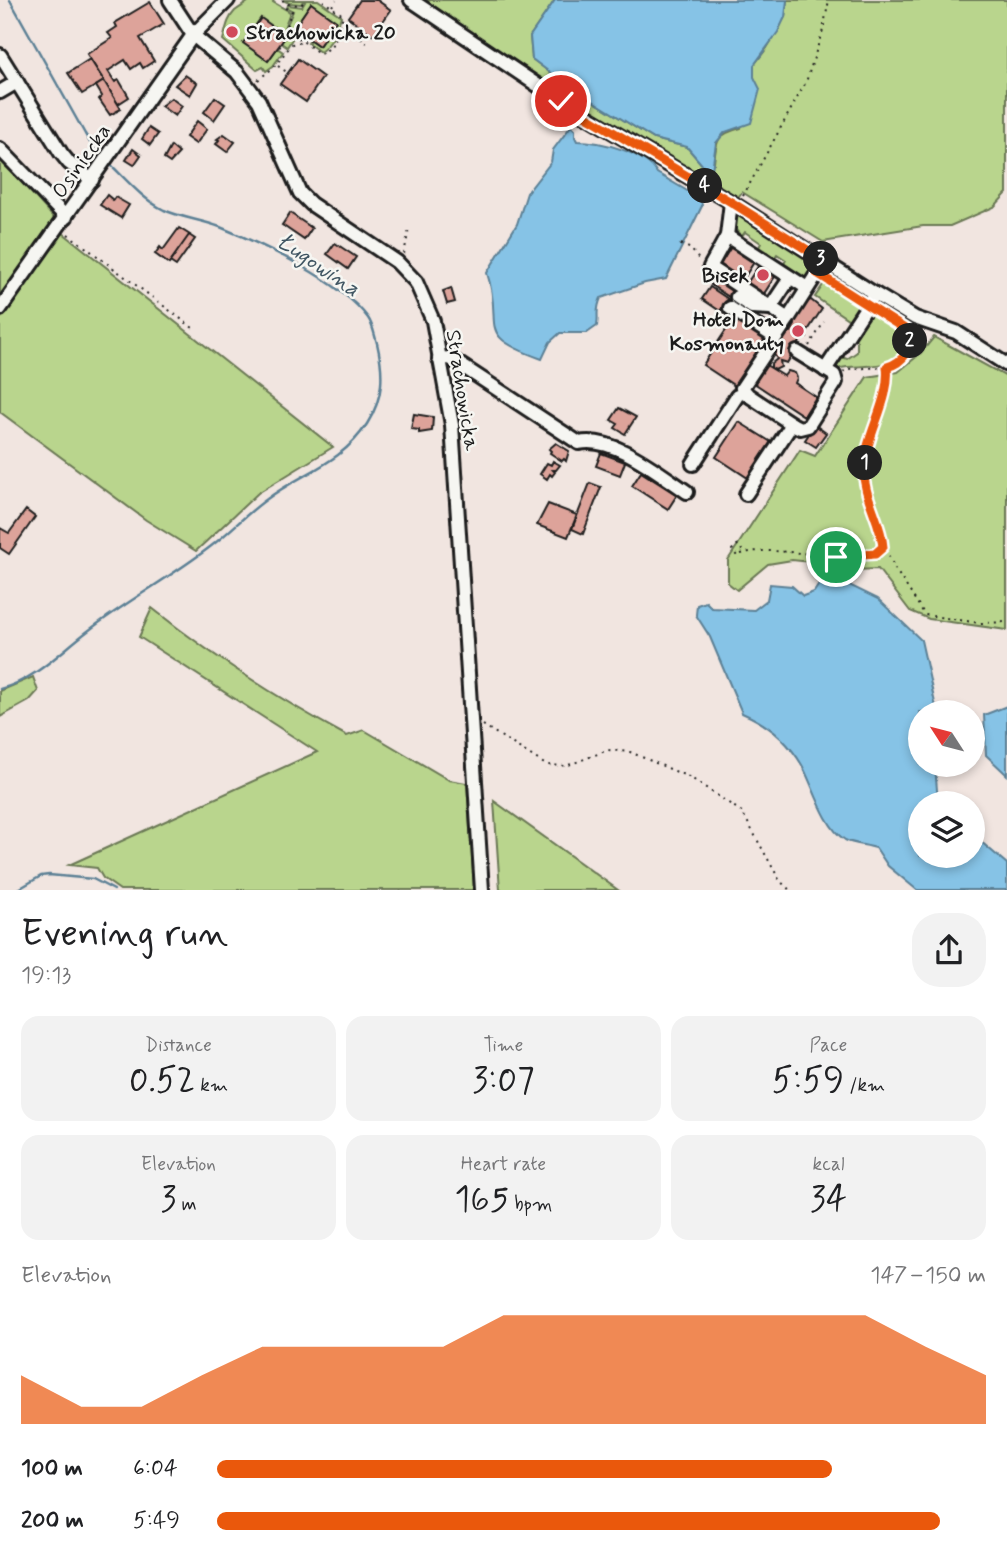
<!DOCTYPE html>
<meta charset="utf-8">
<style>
body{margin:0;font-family:Mynerve,sans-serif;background:#f2f2f2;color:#202124;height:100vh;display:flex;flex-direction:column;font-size:26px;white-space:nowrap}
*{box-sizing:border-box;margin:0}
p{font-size:23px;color:#757577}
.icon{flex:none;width:38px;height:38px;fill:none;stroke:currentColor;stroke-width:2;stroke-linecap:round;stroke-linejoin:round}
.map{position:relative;height:890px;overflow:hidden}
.drawer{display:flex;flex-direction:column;background:#fff;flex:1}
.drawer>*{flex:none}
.needle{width:46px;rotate:306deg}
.buttons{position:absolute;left:908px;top:700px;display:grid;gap:14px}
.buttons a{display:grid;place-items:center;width:77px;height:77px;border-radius:50%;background:#fff;box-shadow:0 4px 10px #0003;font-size:35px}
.pin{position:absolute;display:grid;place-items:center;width:60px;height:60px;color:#fff;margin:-30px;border:4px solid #fff;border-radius:50%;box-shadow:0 2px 7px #0007}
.km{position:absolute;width:35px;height:35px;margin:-18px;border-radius:50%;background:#222;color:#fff;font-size:19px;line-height:35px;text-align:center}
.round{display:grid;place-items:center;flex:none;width:74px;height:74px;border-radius:28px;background:#f2f2f2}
.overview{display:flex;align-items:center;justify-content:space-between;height:119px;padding:0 21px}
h1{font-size:38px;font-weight:600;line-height:52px}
.figures{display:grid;grid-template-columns:repeat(3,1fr);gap:10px;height:119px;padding:7px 21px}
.figures div{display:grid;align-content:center;border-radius:18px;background:#f2f2f2;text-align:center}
.figures b{font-size:35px;font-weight:600}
.figures small{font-size:19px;font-weight:400}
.figures p{font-size:19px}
.chart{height:196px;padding:14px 21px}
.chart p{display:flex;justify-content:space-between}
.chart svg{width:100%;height:126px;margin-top:7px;fill:#ea580c;opacity:.7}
ul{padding:0 21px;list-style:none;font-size:23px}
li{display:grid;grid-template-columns:112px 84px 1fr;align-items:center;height:52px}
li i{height:18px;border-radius:9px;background:#ea580c}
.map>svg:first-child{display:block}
.green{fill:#b9d58d;stroke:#6a7854;stroke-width:2}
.water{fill:#86c3e6;stroke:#5c8095;stroke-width:2}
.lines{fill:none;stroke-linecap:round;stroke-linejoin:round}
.stream{stroke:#5c8095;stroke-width:2.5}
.building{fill:#dda39a;stroke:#1c1c1c;stroke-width:2}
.minor-casing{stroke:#1c1c1c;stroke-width:18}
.path{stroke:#1c1c1c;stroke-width:2;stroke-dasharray:2 5;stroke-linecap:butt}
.minor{stroke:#f6f6f2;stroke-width:12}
.route-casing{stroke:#fff;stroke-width:14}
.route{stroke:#ea580c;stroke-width:9}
.poi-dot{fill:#d1495b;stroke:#f6f6f2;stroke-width:2.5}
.labels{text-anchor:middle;stroke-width:5;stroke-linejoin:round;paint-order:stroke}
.poi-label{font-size:21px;font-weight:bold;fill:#1c1c1c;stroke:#f6f6f2;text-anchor:end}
.street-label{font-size:21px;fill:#1c1c1c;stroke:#f6f6f2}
.water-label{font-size:23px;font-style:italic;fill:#415663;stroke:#f6f6f2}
</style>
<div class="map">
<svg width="1007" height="890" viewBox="0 0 1007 890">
<rect width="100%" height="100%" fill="#f1e5e0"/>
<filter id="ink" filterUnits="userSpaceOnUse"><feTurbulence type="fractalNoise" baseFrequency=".0143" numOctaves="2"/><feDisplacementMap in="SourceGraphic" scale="14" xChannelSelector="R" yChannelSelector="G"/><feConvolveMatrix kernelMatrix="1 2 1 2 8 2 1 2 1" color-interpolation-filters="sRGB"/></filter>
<g filter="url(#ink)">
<g class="green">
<path d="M250 0H274L273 2 290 12 284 28 294 36 287 47 281 43 286 36 268 61 277 48 283 52 273 66 266 71 263 67 257 70 223 40C226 30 227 19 235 11 240 7 245 5 250 0Z"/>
<path d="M283 0H318L341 16C337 30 333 43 320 52L308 43 310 40 319 46 336 21 311 4 294 28 302 34 300 37 286 27 293 11 287 8 288 5 302 7 305 2 303 1 301 4 289 3Z"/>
<path d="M419 0H555L530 36 532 59 564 83 654 139 687 147 704 167 714 163C716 140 717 134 741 128L754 78V65L767 48 785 17 787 0H1007V193L994 207 950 226H923L823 242 742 192 736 200 622 129 547 87Z"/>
<path d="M0 158 54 218 0 297Z"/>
<path d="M739 214 814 262V268L807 277H797L782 267 786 260 777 254 774 258 767 252 764 255 758 249 761 243 745 232 742 236C734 230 730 221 739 214Z"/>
<path d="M63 233 333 447 258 493 196 551 146 520 0 412V319Z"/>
<path d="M825 282 862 305 851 321 815 297Z"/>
<path d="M870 310 905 332C924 367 867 366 847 367L841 368 838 371 832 368 839 356 847 359 857 352V341L852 337Z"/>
<path d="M934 337 1007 377V630L929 619 910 611 878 569 831 571 811 562 792 560 768 564 737 590 728 583V560L800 450 815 456 867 377 898 372 921 353Z"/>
<path d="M152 608C213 657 279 699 347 736L364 730 449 780 467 783 474 890H120L103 878 97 868 69 865 317 752 139 637Z"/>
<path d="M33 677 38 691 29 701 0 717V691Z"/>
<path d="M494 801 618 890H500Z"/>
</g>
<g class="water">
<path d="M555 0H787L785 17 778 32 754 65V77L760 89 751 123 725 132 716 143 712 170 704 167 687 147 654 139 564 83 532 59 530 36Z"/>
<path d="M571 126 575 130V137L577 141C599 141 645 152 657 173L701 199 702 206 666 279 645 283 601 298C595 311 599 314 597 326L587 333H560L550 342 542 359C471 334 505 327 487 273L517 224 527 193 551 162 553 150Z"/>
<path d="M823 578H835L878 599 921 640 937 712H920V765H935L938 803H920V856H973V835L1007 864V890H917L888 866 876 848C867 845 853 844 845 840 824 827 813 785 802 765 788 741 768 724 742 713L710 637 696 615 697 605 706 602 712 608 754 610 767 600 770 584 792 586 803 596 814 592Z"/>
<path d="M1007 706V775L986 755 984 715Z"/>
</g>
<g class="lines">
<g class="stream">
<path d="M10 0 85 134 97 154 102 158"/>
<path d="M0 689C35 680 60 652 88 631 127 601 171 577 210 547 230 532 247 513 267 499 303 472 341 464 367 424 384 397 384 373 377 343 374 334 373 325 368 318 341 281 262 244 220 227 202 220 182 218 164 210 142 199 126 179 108 162"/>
<path d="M17 890 41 876 49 875 93 879 114 890"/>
</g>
</g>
<g class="building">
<path d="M360 0H377L391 10 373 35 348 17Z"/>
<path d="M150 2 164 24 140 38 154 61 143 68 140 63 131 69 125 60 108 71 115 82 119 80 129 97 118 104 87 54 112 38 108 33 117 27 115 23Z"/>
<path d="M311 3 336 21 319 46 294 28Z"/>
<path d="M261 18 286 36 268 61 243 43Z"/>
<path d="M90 59 104 81 82 94 68 73Z"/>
<path d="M298 59 323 77 306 102 280 84Z"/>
<path d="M185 75 197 83 190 95 175 85Z"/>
<path d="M104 81 121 109 110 115 99 99 102 96 96 86Z"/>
<path d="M215 97 225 104 214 120 204 112Z"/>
<path d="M171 98 182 106 175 116 161 106Z"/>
<path d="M197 121 207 129 196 144 186 137Z"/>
<path d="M149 128 158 134 150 145 142 139Z"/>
<path d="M224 134 235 142 227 152 216 144 219 140 217 139Z"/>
<path d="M171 146 179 153 170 163 164 159Z"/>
<path d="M133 149 141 155 134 165 126 160Z"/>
<path d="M107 195 113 200 115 197 129 205 121 218 100 205Z"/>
<path d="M290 213 312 228 304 240 282 225Z"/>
<path d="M179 228 190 235 169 264 155 254 160 247 163 250Z"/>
<path d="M189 235 195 239 176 266 170 262Z"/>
<path d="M335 243 356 257 348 269 327 254Z"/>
<path d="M731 247 754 262 742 281 719 266Z"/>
<path d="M767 253 783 264 758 303 741 292Z"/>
<path d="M716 276 735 288 729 297 711 285Z"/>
<path d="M710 287 728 299 720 311 702 299Z"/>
<path d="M451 288 455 302 447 304 443 291Z"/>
<path d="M811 300 822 309 807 332 806 337 801 340 787 363 780 361 781 367 775 370 771 368V364L777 359 773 353 787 332H791L795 325 794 322 808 301Z"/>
<path d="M734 318 765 339 735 386 703 365Z"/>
<path d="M766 365 784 376 788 371 795 373 797 378 795 383 816 397 804 416 754 383Z"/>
<path d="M619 408 636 417 625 434 615 428 618 424 611 420Z"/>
<path d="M414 414 433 417 432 431 419 433V430L411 429Z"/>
<path d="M739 422 771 442 748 478 716 457Z"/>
<path d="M815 425 826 433 816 447 805 440Z"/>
<path d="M556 443 569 451 566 461 564 459 562 461 550 453 551 451 549 449Z"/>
<path d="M601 453 625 462 620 475 596 466Z"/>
<path d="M553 461 560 465 556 470H553L555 472 552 476 550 474 547 479 540 474 547 463 551 465Z"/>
<path d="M641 472 677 495 668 509 632 486Z"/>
<path d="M590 483 601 487 583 534 572 529Z"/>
<path d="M548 504 577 515 568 537 537 525Z"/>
<path d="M26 510 35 517 9 554 0 548V528L9 533Z"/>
</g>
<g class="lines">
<defs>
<g id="minor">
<path d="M170 0 193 35 237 72 259 101 300 193 311 204 397 262 416 282 433 321 452 425 482 890"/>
<path d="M411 0 561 101 731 202 875 294 915 318 956 332 1007 365"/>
<path d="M0 55 61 153 69 163 92 180"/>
<path d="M0 92 17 82"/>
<path d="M0 149 66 217"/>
<path d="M731 202 727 236 710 267 788 319 825 261"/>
<path d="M727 236 807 288"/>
<path d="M737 297 752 307 770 308 790 278"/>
<path d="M730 308 776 338"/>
<path d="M0 309 193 35 228 0"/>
<path d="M439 359 450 358 579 443C613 435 660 474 687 492"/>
<path d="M825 370 875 294"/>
<path d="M792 424 800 428 808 426 836 382 834 375 797 352"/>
<path d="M693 464 737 396"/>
<path d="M746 494 792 424 748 395 742 388 788 319"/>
</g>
</defs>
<use href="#minor" class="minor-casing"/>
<g class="path">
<path d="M282 0 288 4 301 5 304 2"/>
<path d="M332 6 336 0"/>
<path d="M285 8 292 11 285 28 320 54C336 47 339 31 343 15L323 1"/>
<path d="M340 26 355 34 360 26"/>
<path d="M355 34 367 43"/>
<path d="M279 46 285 50"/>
<path d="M278 66 288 73"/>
<path d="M258 80 274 67 292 44 302 42 306 37"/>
<path d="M743 196 806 82 823 30 829 0"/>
<path d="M68 234 193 328"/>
<path d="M681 244 691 249 700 261"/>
<path d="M680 246 682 242"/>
<path d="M404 254 409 229"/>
<path d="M827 279 857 299"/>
<path d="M806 337 811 341"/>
<path d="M809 346 824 322"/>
<path d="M843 372 848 369 886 367"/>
<path d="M883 543 895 569 925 615 980 623 1007 622"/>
<path d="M742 551 741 547 737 545 732 550 737 556C767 539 867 572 882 547 881 520 862 495 864 468 866 434 891 398 887 367 899 364 917 348 910 334 905 324 886 317 877 311"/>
<path d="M483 725 546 765 566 766 608 750 630 752 691 778 742 812 780 881 790 890"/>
</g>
<use href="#minor" class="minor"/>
</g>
</g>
<g class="lines" filter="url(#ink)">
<defs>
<path id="route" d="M561 101 731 202 825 261 817 273 908 331C916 347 902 363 887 367 891 399 866 434 864 468 862 495 881 520 883 547L875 554 836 557"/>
</defs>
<use href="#route" class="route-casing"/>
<use href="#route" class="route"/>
</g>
<g class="poi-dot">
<circle cx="232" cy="32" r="7"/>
<circle cx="763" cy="275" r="7"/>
<circle cx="798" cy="331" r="7"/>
</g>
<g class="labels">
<g class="poi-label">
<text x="246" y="39" text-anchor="start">Strachowicka 20</text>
<text x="749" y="282">Bisek</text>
<text x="784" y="326">Hotel Dom<tspan x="784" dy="24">Kosmonauty</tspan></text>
</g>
<g class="street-label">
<text transform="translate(81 161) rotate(-55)" y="7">Osiniecka</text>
<text transform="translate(463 390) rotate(81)" y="7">Strachowicka</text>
</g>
<g class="water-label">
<text transform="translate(319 264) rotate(34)" y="8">Ługowina</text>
</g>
</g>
</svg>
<div class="buttons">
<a><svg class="needle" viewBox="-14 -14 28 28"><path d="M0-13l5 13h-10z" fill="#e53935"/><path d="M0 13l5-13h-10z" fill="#757577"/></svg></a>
<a><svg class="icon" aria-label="layers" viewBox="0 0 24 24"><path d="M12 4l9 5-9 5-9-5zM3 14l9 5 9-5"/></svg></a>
</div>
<div class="pin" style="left:836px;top:557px;background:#1e9e55"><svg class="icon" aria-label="arrive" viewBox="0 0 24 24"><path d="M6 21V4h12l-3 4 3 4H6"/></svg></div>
<div class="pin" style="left:561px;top:101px;background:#d93025"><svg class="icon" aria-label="check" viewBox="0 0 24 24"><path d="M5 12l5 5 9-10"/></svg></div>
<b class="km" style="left:865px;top:463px">1</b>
<b class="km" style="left:910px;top:341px">2</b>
<b class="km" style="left:821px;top:259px">3</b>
<b class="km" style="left:705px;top:186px">4</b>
</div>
<section class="drawer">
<div class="overview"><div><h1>Evening run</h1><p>19:13</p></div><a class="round"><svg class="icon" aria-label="share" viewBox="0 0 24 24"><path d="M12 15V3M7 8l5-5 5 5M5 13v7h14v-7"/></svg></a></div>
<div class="figures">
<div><p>Distance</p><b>0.52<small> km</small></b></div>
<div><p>Time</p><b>3:07</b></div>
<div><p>Pace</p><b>5:59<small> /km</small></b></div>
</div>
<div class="figures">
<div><p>Elevation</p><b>3<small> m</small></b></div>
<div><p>Heart rate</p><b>165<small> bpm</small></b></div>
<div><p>kcal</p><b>34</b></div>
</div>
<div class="chart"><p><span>Elevation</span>147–150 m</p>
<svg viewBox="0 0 160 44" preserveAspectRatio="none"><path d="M0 44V27L10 38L20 38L30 27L40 17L50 17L60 17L70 17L80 6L90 6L100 6L110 6L120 6L130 6L140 6L150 17L160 27V44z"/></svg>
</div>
<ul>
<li><b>100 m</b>6:04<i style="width:80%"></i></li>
<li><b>200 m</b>5:49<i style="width:94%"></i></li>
</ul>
</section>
